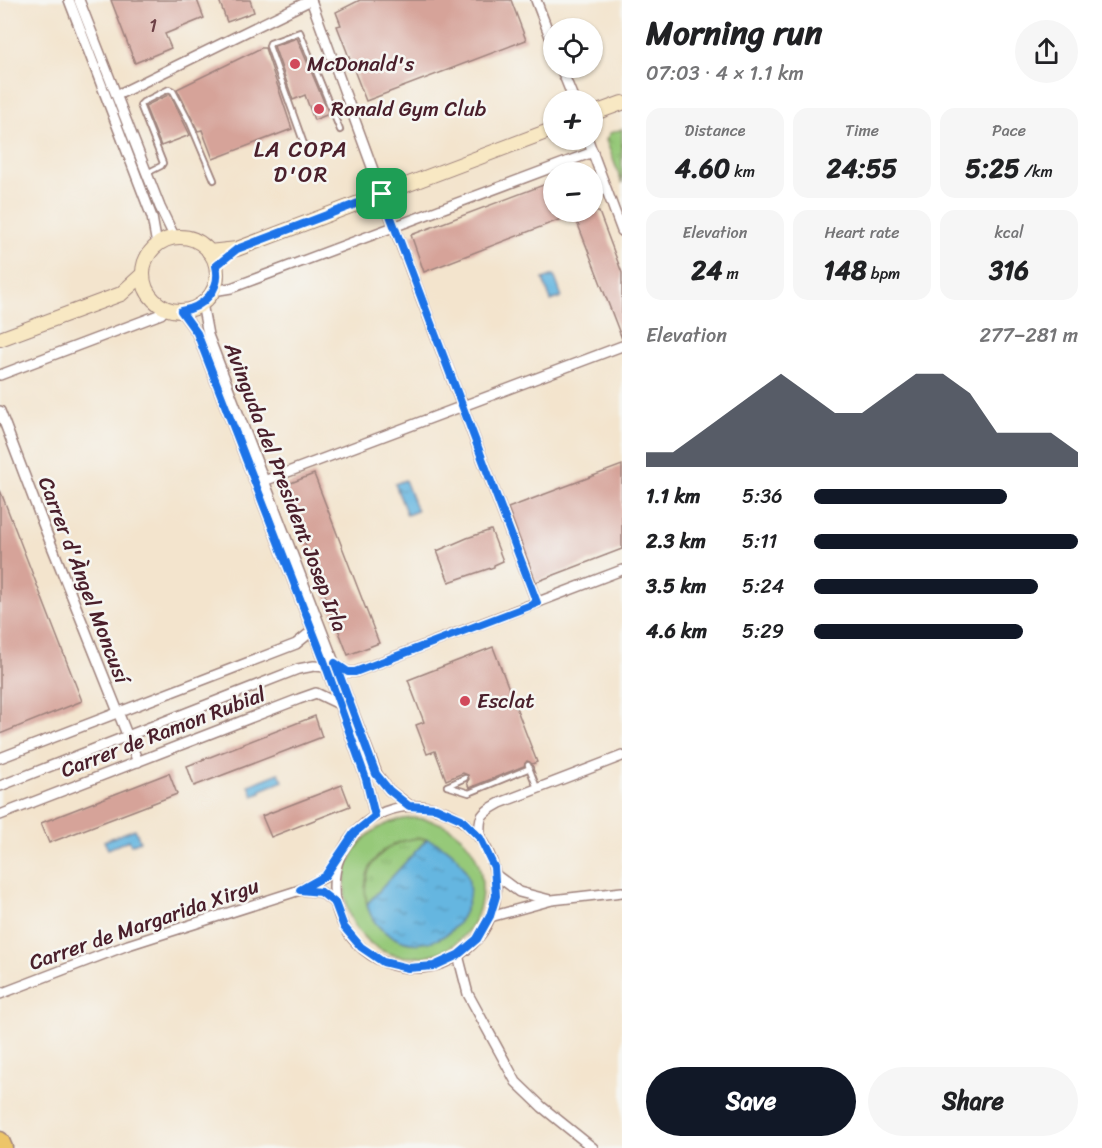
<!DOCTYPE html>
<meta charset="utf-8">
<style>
body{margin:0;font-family:Sriracha,sans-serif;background:#f6f6f6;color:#202124;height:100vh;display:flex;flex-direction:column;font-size:22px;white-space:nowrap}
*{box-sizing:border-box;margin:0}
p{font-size:20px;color:#757577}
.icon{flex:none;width:33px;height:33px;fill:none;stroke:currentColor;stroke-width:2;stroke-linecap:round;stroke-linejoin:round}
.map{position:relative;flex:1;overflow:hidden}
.details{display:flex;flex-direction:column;background:#fff;width:480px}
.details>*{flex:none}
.controls{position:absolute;left:543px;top:18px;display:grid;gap:12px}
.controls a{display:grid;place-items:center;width:60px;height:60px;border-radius:50%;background:#fff;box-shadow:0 2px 4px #0004;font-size:30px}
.pin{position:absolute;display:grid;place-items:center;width:51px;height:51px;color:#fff;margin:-26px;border-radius:12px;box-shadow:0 3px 9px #0006}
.round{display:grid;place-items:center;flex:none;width:63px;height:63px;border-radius:32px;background:#f6f6f6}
.headline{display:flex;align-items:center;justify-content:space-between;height:102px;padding:0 24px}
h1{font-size:33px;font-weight:800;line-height:45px}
.stats{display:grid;grid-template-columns:repeat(3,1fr);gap:9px;height:102px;padding:6px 24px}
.stats div{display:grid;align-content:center;border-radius:15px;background:#f6f6f6;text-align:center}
.stats b{font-size:26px;font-weight:800}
.stats small{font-size:16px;font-weight:400}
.stats p{font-size:16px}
.chart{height:168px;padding:12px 24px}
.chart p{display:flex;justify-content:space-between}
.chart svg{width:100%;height:108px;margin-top:6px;fill:#111827;opacity:.7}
.action{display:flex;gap:12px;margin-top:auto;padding:12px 24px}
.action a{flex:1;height:69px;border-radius:36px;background:#111827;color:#fff;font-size:24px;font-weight:800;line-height:69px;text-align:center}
.action a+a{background:#f6f6f6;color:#202124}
ul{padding:0 24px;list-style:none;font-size:20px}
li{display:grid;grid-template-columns:96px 72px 1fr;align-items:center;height:45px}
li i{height:15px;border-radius:8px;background:#111827}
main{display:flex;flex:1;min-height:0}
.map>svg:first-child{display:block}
.grass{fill:url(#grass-tufts);stroke:#707452;stroke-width:1.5}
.park{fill:url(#park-crowns);stroke:#707452;stroke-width:1.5}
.garden{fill:#96c979;stroke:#707452;stroke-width:1.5;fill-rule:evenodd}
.water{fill:url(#water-ripples);stroke:#586a86;stroke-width:1.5}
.building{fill:#d6a399}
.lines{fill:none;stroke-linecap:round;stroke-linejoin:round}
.lane-casing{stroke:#9e827c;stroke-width:8}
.street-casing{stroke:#9e827c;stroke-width:12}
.secondary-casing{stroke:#9e827c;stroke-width:16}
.highway-casing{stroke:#9e827c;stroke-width:21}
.lane{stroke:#fff;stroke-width:4.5}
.street{stroke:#fff;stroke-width:9}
.secondary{stroke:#f8e8c3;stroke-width:14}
.highway{stroke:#edc569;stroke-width:18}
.route-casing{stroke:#fff;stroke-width:12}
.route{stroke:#1a73e8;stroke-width:8}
.poi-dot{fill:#d1495b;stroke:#f6f6f2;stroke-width:2}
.labels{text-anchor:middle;stroke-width:5;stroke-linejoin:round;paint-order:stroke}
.number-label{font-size:18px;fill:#6d4046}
.poi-label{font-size:21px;fill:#4a1f2b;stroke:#f6f6f2;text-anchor:start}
.street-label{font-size:21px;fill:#4a1f2b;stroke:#f6f6f2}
.neighbourhood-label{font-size:22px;letter-spacing:1.5px;fill:#4a1f2b;stroke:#f6f6f2}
</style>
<main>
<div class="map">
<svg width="622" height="1148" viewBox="0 0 622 1148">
<defs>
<pattern id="grass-tufts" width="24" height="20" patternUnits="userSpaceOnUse" patternTransform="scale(1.5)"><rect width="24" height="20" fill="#96c979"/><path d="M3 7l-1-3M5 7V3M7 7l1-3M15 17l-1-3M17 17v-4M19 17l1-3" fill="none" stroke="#83ac69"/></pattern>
<pattern id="park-crowns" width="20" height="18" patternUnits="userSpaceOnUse" patternTransform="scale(1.5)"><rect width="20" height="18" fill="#96c979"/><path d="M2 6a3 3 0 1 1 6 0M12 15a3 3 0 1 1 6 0" fill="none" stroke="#83ac69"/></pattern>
<pattern id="water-ripples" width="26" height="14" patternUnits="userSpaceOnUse" patternTransform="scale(1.5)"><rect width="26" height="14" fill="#65b6e0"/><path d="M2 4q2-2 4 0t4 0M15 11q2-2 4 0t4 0" fill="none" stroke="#5593b6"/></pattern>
</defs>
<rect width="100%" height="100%" fill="#f6f6f2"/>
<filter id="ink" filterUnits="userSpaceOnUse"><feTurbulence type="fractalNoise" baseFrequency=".0167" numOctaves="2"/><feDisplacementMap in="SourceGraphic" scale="12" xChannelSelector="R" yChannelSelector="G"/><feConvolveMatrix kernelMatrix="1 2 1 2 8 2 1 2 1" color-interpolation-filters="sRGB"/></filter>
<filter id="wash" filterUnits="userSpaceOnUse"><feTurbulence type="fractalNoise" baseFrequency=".008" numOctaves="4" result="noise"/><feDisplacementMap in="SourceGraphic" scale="24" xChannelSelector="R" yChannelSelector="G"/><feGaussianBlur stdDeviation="1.35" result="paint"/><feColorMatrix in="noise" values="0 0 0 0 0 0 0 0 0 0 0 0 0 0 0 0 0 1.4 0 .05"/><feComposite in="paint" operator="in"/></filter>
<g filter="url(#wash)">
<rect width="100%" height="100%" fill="#f3e4cd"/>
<path class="grass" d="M417 838 427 839 367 904C357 869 384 842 417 838Z"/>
<path class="park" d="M622 129V183L606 140 610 133Z"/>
<path class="garden" d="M412 818C508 821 503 958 411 957 328 956 317 827 412 818ZM417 838 427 839 442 937C404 952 395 933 368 909 358 871 377 843 417 838Z"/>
<g class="water">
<path d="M554 275 562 297 551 301 543 279Z"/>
<path d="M405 480 417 511 407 515 395 484Z"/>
<path d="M279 773 283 781 261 790V793L253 796 249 785Z"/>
<path d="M135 829 140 841 131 845 129 840 108 849 104 841Z"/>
<path d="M427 839C511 868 455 972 391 936 379 929 370 918 367 904Z"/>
</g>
<g id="blocks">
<g class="building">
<path d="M111 0H197L204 18 165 34 171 48 135 63Z"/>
<path d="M219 0H250L254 12 227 22Z"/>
<path d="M360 0H511L526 40 366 101 337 26 341 25 336 12Z"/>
<path d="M297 38 329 114 314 120 305 95 293 100 274 46Z"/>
<path d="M261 48H265L292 129 213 159 202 130 198 131 177 89Z"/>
<path d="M170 94 190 135 161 146 145 106Z"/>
<path d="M554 181V212H599L622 273V339L574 214 424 272 411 235Z"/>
<path d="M622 465V549L536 582 508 508Z"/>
<path d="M314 474 379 643 348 655 283 486Z"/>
<path d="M0 490 82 701 0 734Z"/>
<path d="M491 530 503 561 494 565V567L449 582 437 551 467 538Z"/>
<path d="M493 647 537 762 532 764 527 761 524 766 469 788 467 782 469 779 468 775 463 773 446 780 435 751 427 754 416 725 424 722 408 680Z"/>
<path d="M315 716 322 737 194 786 187 766Z"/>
<path d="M169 773 177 794 49 843 41 823Z"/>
<path d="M342 785 350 806 271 837 262 816Z"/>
</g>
</g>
</g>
<g filter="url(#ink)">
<use href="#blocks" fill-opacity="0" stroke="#9e827c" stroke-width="1.5"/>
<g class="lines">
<defs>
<g id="lane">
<path d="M304 144 269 46 270 43 300 32 340 130"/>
<path d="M147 173 161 166 163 163 140 105 143 102 169 89 173 91 190 123 214 180"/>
<path d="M528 765 537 788"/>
<path d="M447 786 469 793 530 768"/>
<path d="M447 786 465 778"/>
</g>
<g id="street">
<path d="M69 0 152 217 157 245"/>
<path d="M79 0 160 207 175 238"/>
<path d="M311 0 387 208 537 603"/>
<path d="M536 0 554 47"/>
<path d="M561 68 574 100"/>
<path d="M117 95 311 0"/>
<path d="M588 140 622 231"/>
<path d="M213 291 231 288 593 152"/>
<path d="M202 303 208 335 377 774 389 790 409 805"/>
<path d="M181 311 197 333 323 658 366 779 375 816"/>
<path d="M0 375 161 314 166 308"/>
<path d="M0 411 45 529 138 762"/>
<path d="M264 481 622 346"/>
<path d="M335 664 348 672H355L622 570"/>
<path d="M0 758 296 644 312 631"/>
<path d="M0 786 298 669 314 666 326 667"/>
<circle cx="415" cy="887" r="81"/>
<path d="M0 815 299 699 316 693 339 704"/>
<path d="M480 838C479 815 480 814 500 803L622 756"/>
<path d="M496 875 519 892 550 900"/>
<path d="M300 890 321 892 335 903"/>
<path d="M490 917 552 900 622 892"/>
<path d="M458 955 468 994 516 1082 542 1107 593 1148"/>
<path d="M0 994 128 945 300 890 325 877 337 860"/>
</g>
<g id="secondary">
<path d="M592 114 622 103"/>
<circle cx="180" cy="274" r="37"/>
<path d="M209 252 237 249 554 129"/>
<path d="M0 339 121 294 143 274"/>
</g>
<path id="highway" d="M0 1141 3 1148"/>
</defs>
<use href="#lane" class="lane-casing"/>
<use href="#street" class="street-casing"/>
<use href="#secondary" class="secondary-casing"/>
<use href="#highway" class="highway-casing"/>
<use href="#lane" class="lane"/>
<use href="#street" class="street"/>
<use href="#secondary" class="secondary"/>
<use href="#highway" class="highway"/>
</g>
</g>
<g class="lines" filter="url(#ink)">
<defs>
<path id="route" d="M382 194 537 603 355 672H348L335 663 376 774 389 790 409 806 436 808 461 819 480 838 494 867 496 896 490 916 477 939 458 955 434 966 408 968 383 962 361 947 344 927 335 903 321 892 300 890 325 876 354 833 375 816 366 779 323 658 197 333 181 311C203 308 222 289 216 266L237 249Z"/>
</defs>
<use href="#route" class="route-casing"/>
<use href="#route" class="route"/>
</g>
<g class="poi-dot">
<circle cx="295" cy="64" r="6"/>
<circle cx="319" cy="109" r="6"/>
<circle cx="465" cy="701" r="6"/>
</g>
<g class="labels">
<g class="number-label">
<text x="153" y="32">1</text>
</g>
<g class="poi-label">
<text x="307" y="71">McDonald's</text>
<text x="331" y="116">Ronald Gym Club</text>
<text x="477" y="708">Esclat</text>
</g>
<g class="street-label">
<text transform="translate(286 487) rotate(69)" y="7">Avinguda del President Josep Irla</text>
<text transform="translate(84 580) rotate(69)" y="7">Carrer d'Àngel Moncusí</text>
<text transform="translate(163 732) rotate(-21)" y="7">Carrer de Ramon Rubial</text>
<text transform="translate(144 924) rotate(-19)" y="7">Carrer de Margarida Xirgu</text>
</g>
<g class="neighbourhood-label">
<text x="301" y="157">LA COPA<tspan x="301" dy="25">D'OR</tspan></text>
</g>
</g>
</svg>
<div class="controls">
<a><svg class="icon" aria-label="locate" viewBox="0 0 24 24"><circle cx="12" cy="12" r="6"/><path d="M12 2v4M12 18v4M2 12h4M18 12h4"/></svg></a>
<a>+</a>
<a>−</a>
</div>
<div class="pin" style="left:382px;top:194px;background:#1e9e55"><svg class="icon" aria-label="arrive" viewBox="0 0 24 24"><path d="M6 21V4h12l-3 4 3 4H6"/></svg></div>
</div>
<section class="details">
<div class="headline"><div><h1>Morning run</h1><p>07:03 · 4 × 1.1 km</p></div><a class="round"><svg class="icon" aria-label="share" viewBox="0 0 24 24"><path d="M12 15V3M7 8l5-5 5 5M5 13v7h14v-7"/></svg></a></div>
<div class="stats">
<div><p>Distance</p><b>4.60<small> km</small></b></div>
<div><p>Time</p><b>24:55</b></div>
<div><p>Pace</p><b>5:25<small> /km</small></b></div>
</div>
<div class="stats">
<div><p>Elevation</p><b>24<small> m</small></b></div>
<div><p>Heart rate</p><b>148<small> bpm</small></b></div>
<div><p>kcal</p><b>316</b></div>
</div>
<div class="chart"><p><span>Elevation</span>277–281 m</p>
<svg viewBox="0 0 160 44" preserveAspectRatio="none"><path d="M0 44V38L10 38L20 30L30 22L40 14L50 6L60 14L70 22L80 22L90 14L100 6L110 6L120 14L130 30L140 30L150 30L160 38V44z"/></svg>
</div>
<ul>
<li><b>1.1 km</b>5:36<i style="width:73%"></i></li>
<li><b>2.3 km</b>5:11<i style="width:100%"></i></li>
<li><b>3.5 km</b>5:24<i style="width:85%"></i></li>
<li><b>4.6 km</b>5:29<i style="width:79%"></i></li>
</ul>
<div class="action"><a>Save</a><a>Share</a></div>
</section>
</main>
